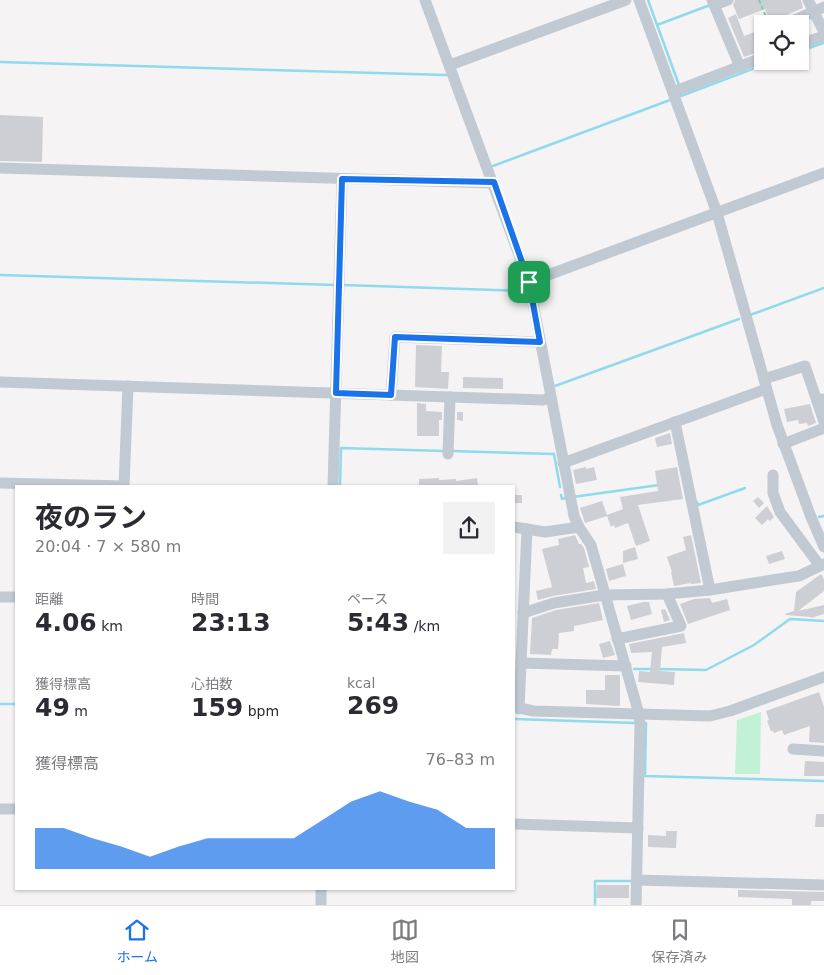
<!DOCTYPE html>
<html lang="ja">
<meta charset="utf-8">
<style>
body{margin:0;font-family:"DejaVu Sans","Noto Sans JP",sans-serif;background:#f2f2f3;color:#2b2b33;height:100vh;display:flex;flex-direction:column;font-size:19px;white-space:nowrap}
*{box-sizing:border-box;margin:0}
p{font-size:16px;color:#7c7c81}
.icon{flex:none;width:28px;height:28px;fill:none;stroke:currentColor;stroke-width:2;stroke-linecap:round;stroke-linejoin:round}
.map{position:relative;flex:1;overflow:hidden}
.details{position:absolute;left:15px;top:485px;width:500px;height:405px;display:flex;flex-direction:column;background:#fff;border-radius:0px;box-shadow:0 1px 4px #0004}
.details>*{flex:none}
.buttons{position:absolute;left:754px;top:15px;display:grid;gap:10px}
.buttons a{display:grid;place-items:center;width:55px;height:55px;border-radius:0px;background:#fff;box-shadow:0 1px 4px #0004;font-size:25px}
.pin{position:absolute;display:grid;place-items:center;width:42px;height:42px;color:#fff;margin:-21px;border-radius:10px;box-shadow:0 2px 8px #0006}
.round{display:grid;place-items:center;flex:none;width:52px;height:52px;border-radius:0px;background:#f2f2f3}
.overview{display:flex;align-items:center;justify-content:space-between;height:85px;padding:0 20px}
h1{font-size:28px;font-weight:700;line-height:38px}
.metrics{display:grid;grid-template-columns:repeat(3,1fr);gap:8px;height:85px;padding:5px 20px}
.metrics div{display:grid;align-content:center}
.metrics b{font-size:25px;font-weight:700}
.metrics small{font-size:14px;font-weight:400}
.metrics p{font-size:14px}
.chart{height:140px;padding:10px 20px}
.chart p{display:flex;justify-content:space-between}
.chart svg{width:100%;height:90px;margin-top:5px;fill:#1a73e8;opacity:.7}
.dock{display:flex;justify-content:space-around;align-items:center;height:70px;border-top:1px solid #e1e1e2;background:#fff;font-size:14px;color:#7c7c81}
.dock a{display:grid;justify-items:center;gap:2px}
.dock .current{color:#1a73e8}
.map>svg:first-child{display:block}
.green{fill:#c3f1d5}
.lines{fill:none;stroke-linecap:round;stroke-linejoin:round}
.stream{stroke:#90daee;stroke-width:2.5}
.building{fill:#cdcfd5}
.path{stroke:#7ad0a6;stroke-width:2;stroke-dasharray:4 2.5;stroke-linecap:butt}
.minor{stroke:#c1cad2;stroke-width:11}
.route-casing{stroke:#fff;stroke-width:10}
.route{stroke:#1a73e8;stroke-width:6}
</style>
<div class="map">
<svg width="824" height="905" viewBox="0 0 824 905">
<rect width="100%" height="100%" fill="#f5f3f3"/>
<path class="green" d="M761 712 760 774H735L737 720Z"/>
<g class="lines">
<g class="stream">
<path d="M648 0 679 85"/>
<path d="M657 25 710 5"/>
<path d="M800 51 824 43"/>
<path d="M0 62 446 75"/>
<path d="M681 96 774 61"/>
<path d="M493 166 670 100"/>
<path d="M0 275 335 285"/>
<path d="M343 285 524 291"/>
<path d="M750 315 824 288"/>
<path d="M555 386 739 319"/>
<path d="M451 451 554 454 560 487"/>
<path d="M340 486 341 448 444 451"/>
<path d="M561 495 562 499 565 498"/>
<path d="M573 497 659 485"/>
<path d="M697 502 698 505 745 488"/>
<path d="M819 517 824 516"/>
<path d="M634 669H653"/>
<path d="M658 669 706 670 754 645 790 619 824 621"/>
<path d="M0 704H16"/>
<path d="M514 719 635 723"/>
<path d="M646 723 645 776 824 781"/>
<path d="M595 905V881H632"/>
</g>
</g>
<g class="building">
<path d="M735 0H801L803 8 782 17 778 24H771L765 9 739 19 733 5Z"/>
<path d="M736 14 744 36 762 29V51L744 57 728 18Z"/>
<path d="M806 23 809 31 800 34V26Z"/>
<path d="M0 115 43 117 42 162 0 161Z"/>
<path d="M416 345 442 346 441 372H449L448 389 415 387Z"/>
<path d="M463 377 503 378V389L463 388Z"/>
<path d="M417 403 426 404V411L442 412V420H439V436H417Z"/>
<path d="M810 404 816 423 808 426 807 423 799 424 798 420 787 422 784 409Z"/>
<path d="M457 412H463V421L457 420Z"/>
<path d="M670 433 672 444 657 447 655 438Z"/>
<path d="M586 467V469L594 467 597 480 576 484 573 470Z"/>
<path d="M677 467 683 499 638 505 650 541 636 546 628 523 615 528 614 525 611 527 607 516 585 523 580 508 602 501 607 515 623 509 620 497 658 491 655 471Z"/>
<path d="M439 478V480L456 479V481L477 478 478 486H419V479Z"/>
<rect x="514" y="495" width="8" height="8"/>
<path d="M758 497 764 503 759 508 753 501Z"/>
<path d="M767 506 774 517 770 521 768 519 762 525 755 518Z"/>
<path d="M575 535 579 544H581L584 548 589 567 583 568 586 583 594 581 596 589 553 596 538 600 536 591 552 587 542 549 559 545 558 539Z"/>
<path d="M691 535 701 583 691 584V583L674 586 671 572H672L667 557 686 550 683 537Z"/>
<path d="M635 547 638 559 623 563V551Z"/>
<path d="M782 551 785 559 769 564 766 556Z"/>
<path d="M623 564 626 576 609 581 606 569Z"/>
<path d="M821 574 824 579V591L798 611 824 605V614L811 618V617L786 615 785 614 794 611 796 592Z"/>
<path d="M710 598 712 603 727 599 730 610 688 624 680 604 694 599Z"/>
<path d="M644 602H649L652 614 631 620 627 606Z"/>
<path d="M599 603 603 620 574 626V631L559 633 558 649H552L551 655 530 654 532 618 556 610Z"/>
<path d="M665 609 670 620 664 622 661 610Z"/>
<path d="M684 633 686 643 662 647 660 671 675 672 674 685 638 682 639 671 650 672 652 652 631 653 629 644Z"/>
<path d="M610 641 615 655 603 658 599 644Z"/>
<path d="M605 675H620V706L586 704V690H605Z"/>
<path d="M819 692 824 707V743L809 742 810 726 784 735 782 730 774 733 773 731H771L767 721 769 720 766 711Z"/>
<path d="M805 761 824 762V776H804Z"/>
<path d="M816 814H824V827H815Z"/>
<path d="M666 831H677L676 848 648 847V835L666 836Z"/>
<path d="M597 885H629V898H596Z"/>
<path d="M738 890 824 892V901H811V905H792V899L738 897Z"/>
</g>
<g class="lines">
<path class="path" d="M759 0 769 24"/>
<g class="minor">
<path d="M425 0 529 282 574 516 579 527 591 545 639 714 640 725 636 905"/>
<path d="M639 0 717 213 777 425 811 517 824 547"/>
<path d="M712 0 740 67"/>
<path d="M808 0 824 32"/>
<path d="M714 5 728 0"/>
<path d="M785 24 824 7"/>
<path d="M800 44 824 36"/>
<path d="M450 65 626 0"/>
<path d="M673 92 762 58"/>
<path d="M0 168 493 183"/>
<path d="M529 282 824 173"/>
<path d="M764 379 805 366 817 401"/>
<path d="M0 382 543 400 550 398"/>
<path d="M391 395 395 337 540 342"/>
<path d="M822 399 817 401 824 422"/>
<path d="M675 422 710 590"/>
<path d="M783 444 824 428"/>
<path d="M448 454 450 397"/>
<path d="M563 463 766 389"/>
<path d="M773 475V493L780 512 820 566"/>
<path d="M0 483 124 486 128 386"/>
<path d="M333 486 342 179"/>
<path d="M514 527 545 532 579 527"/>
<path d="M0 597H16"/>
<path d="M523 613 554 603 604 595 667 594 710 590 785 578 799 576 824 564"/>
<path d="M617 639 681 626 667 594"/>
<path d="M521 663 626 666"/>
<path d="M514 707 534 711 710 716 730 711 824 677"/>
<path d="M519 709 527 529"/>
<path d="M793 749 824 751"/>
<path d="M0 809H16"/>
<path d="M514 824 638 828"/>
<path d="M637 880 824 885"/>
<path d="M321 905V889"/>
</g>
</g>
<g class="lines">
<defs>
<path id="route" d="M342 179 494 182 529 282 540 342 395 337 391 395 336 393Z"/>
</defs>
<use href="#route" class="route-casing"/>
<use href="#route" class="route"/>
</g>
</svg>
<div class="buttons">
<a><svg class="icon" aria-label="locate" viewBox="0 0 24 24"><circle cx="12" cy="12" r="6"/><path d="M12 2v4M12 18v4M2 12h4M18 12h4"/></svg></a>
</div>
<div class="pin" style="left:529px;top:282px;background:#1e9e55"><svg class="icon" aria-label="arrive" viewBox="0 0 24 24"><path d="M6 21V4h12l-3 4 3 4H6"/></svg></div>
<section class="details">
<div class="overview"><div><h1>夜のラン</h1><p>20:04 · 7 × 580 m</p></div><a class="round"><svg class="icon" aria-label="share" viewBox="0 0 24 24"><path d="M12 15V3M7 8l5-5 5 5M5 13v7h14v-7"/></svg></a></div>
<div class="metrics">
<div><p>距離</p><b>4.06<small> km</small></b></div>
<div><p>時間</p><b>23:13</b></div>
<div><p>ペース</p><b>5:43<small> /km</small></b></div>
</div>
<div class="metrics">
<div><p>獲得標高</p><b>49<small> m</small></b></div>
<div><p>心拍数</p><b>159<small> bpm</small></b></div>
<div><p>kcal</p><b>269</b></div>
</div>
<div class="chart"><p><span>獲得標高</span>76–83 m</p>
<svg viewBox="0 0 160 44" preserveAspectRatio="none"><path d="M0 44V24L10 24L20 29L30 33L40 38L50 33L60 29L70 29L80 29L90 29L100 20L110 11L120 6L130 11L140 15L150 24L160 24V44z"/></svg>
</div>
</section>
</div>
<nav class="dock">
<a class="current"><svg class="icon" aria-label="home" viewBox="0 0 24 24"><path d="M3 11l9-7 9 7M6 9v11h12V9"/></svg>ホーム</a>
<a><svg class="icon" aria-label="map" viewBox="0 0 24 24"><path d="M3 6l6-2 6 2 6-2v14l-6 2-6-2-6 2zM9 4v14M15 6v14"/></svg>地図</a>
<a><svg class="icon" aria-label="saved" viewBox="0 0 24 24"><path d="M7 4h10v16l-5-4-5 4z"/></svg>保存済み</a>
</nav>
